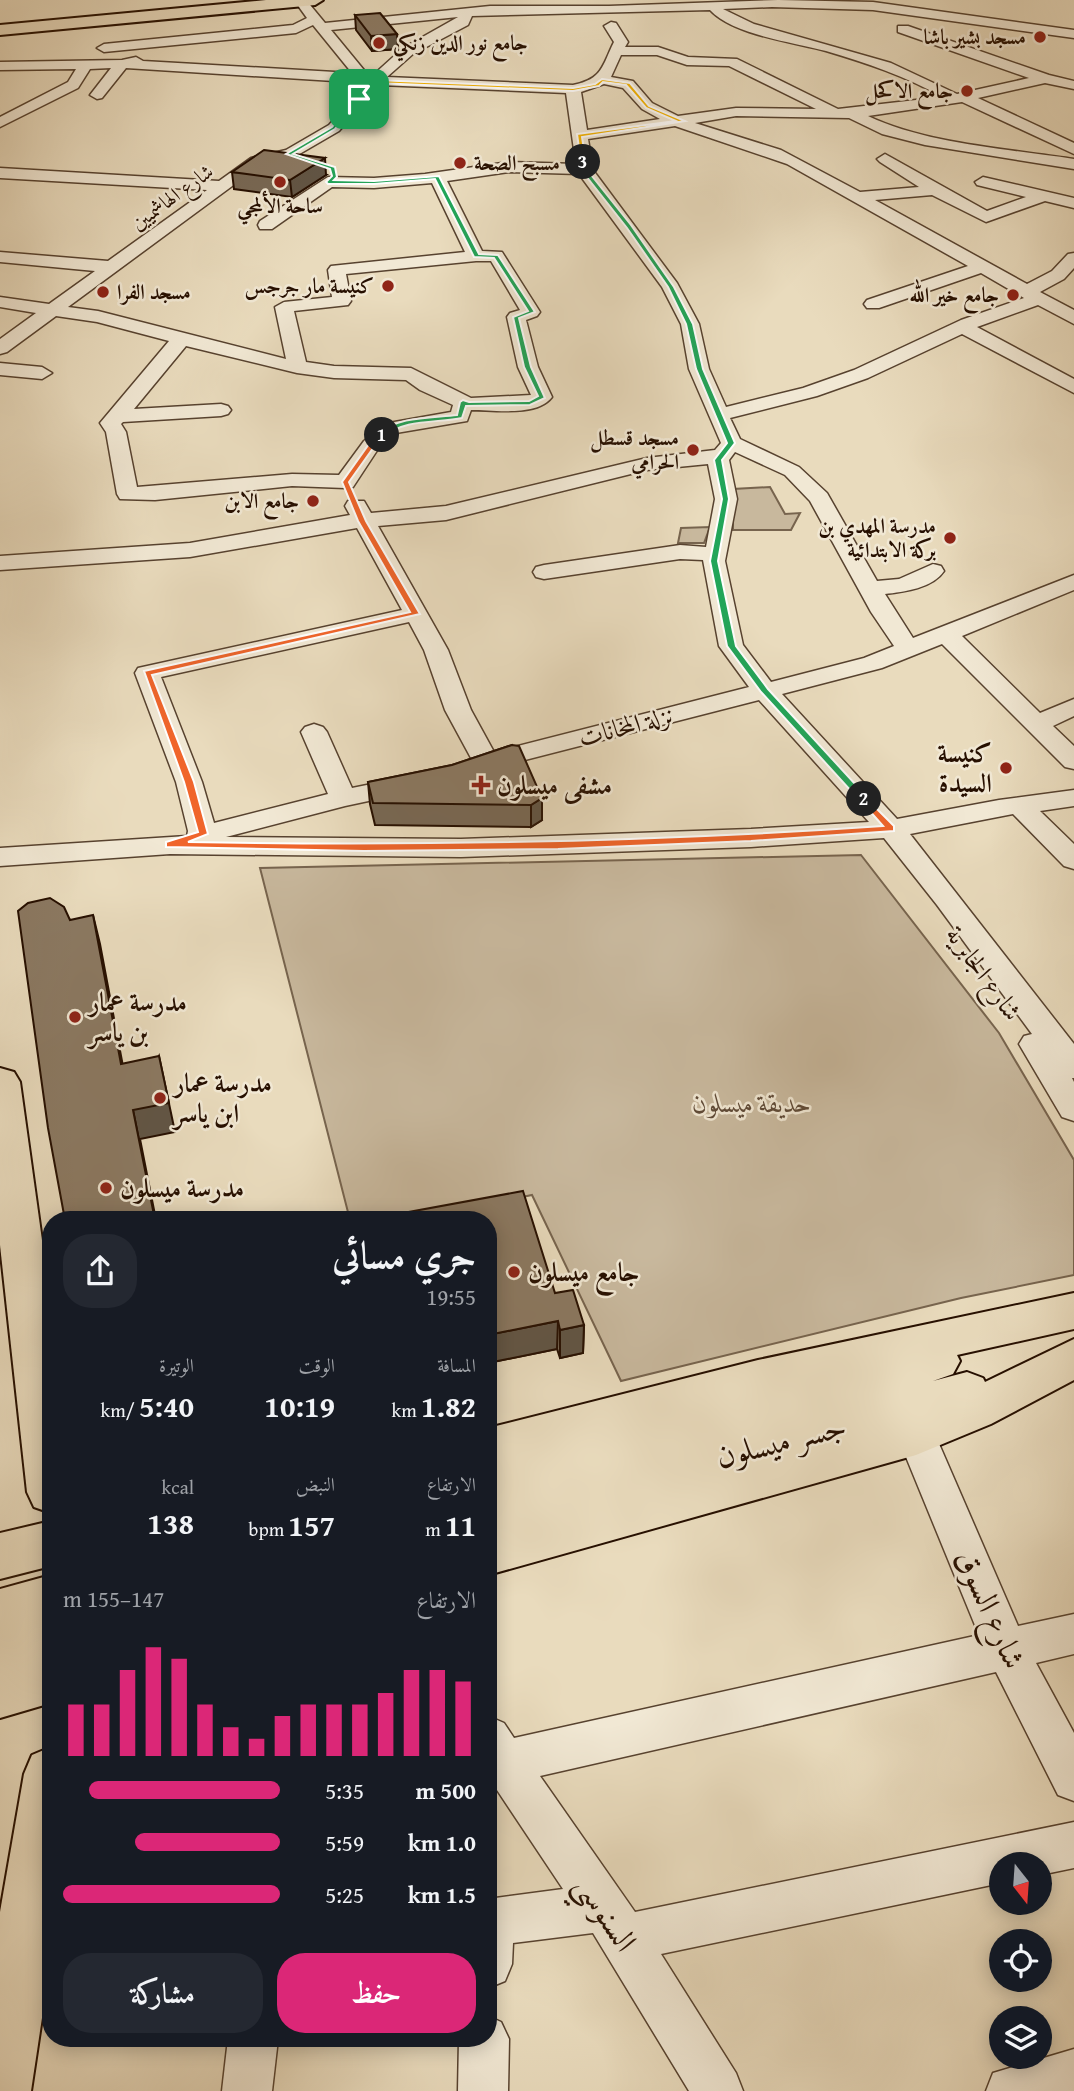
<!DOCTYPE html>
<html lang="ar">
<meta charset="utf-8">
<style>
body{margin:0;font-family:"Gentium Book Plus",Amiri,serif;background:#242831;color:#f1f3f6;direction:rtl;height:100vh;display:flex;flex-direction:column;font-size:26px;white-space:nowrap}
*{box-sizing:border-box;margin:0}
p{font-size:23px;color:#9ea1a6}
.icon{flex:none;width:38px;height:38px;fill:none;stroke:currentColor;stroke-width:2;stroke-linecap:round;stroke-linejoin:round}
.map{position:relative;flex:1;overflow:hidden;direction:ltr}
.panel{position:absolute;left:42px;top:1211px;width:455px;height:836px;display:flex;flex-direction:column;background:#171b24;border-radius:28px;box-shadow:0 4px 18px #0003;direction:rtl}
.panel>*{flex:none}
.needle{width:46px;rotate:163deg}
.fabs{position:absolute;left:989px;top:1852px;display:grid;gap:14px}
.fabs a{display:grid;place-items:center;width:63px;height:63px;border-radius:50%;background:#171b24;box-shadow:0 4px 18px #0003;font-size:35px}
.pin{position:absolute;display:grid;place-items:center;width:60px;height:60px;color:#fff;margin:-30px;border-radius:14px;box-shadow:0 4px 10px #0006}
.km{position:absolute;width:35px;height:35px;margin:-18px;border-radius:50%;background:#222;color:#fff;font-size:19px;line-height:35px;text-align:center}
.round{display:grid;place-items:center;flex:none;width:74px;height:74px;border-radius:28px;background:#242831}
.summary{display:flex;align-items:center;justify-content:space-between;height:119px;padding:0 21px}
h1{font-size:38px;font-weight:700;line-height:52px}
.figures{display:grid;grid-template-columns:repeat(3,1fr);gap:10px;height:119px;padding:7px 21px}
.figures div{display:grid;align-content:center}
.figures b{font-size:30px;font-weight:700}
.figures small{font-size:19px;font-weight:400}
.figures p{font-size:19px}
.chart{height:196px;padding:14px 21px}
.chart p{display:flex;justify-content:space-between}
.chart svg{width:100%;height:126px;margin-top:7px;stroke:#db2777;stroke-width:6}
.button{display:flex;gap:14px;margin-top:auto;padding:14px 21px}
.button a{flex:1;height:80px;border-radius:28px;background:#db2777;color:#fff;font-size:28px;font-weight:700;line-height:80px;text-align:center}
.button a+a{background:#242831;color:#f1f3f6}
ul{padding:0 21px;list-style:none;font-size:23px}
li{display:grid;grid-template-columns:112px 84px 1fr;align-items:center;height:52px}
li i{height:18px;border-radius:9px;background:#db2777}
.map>svg:first-child{display:block}
.green{fill:#c8b89d;stroke:#77644e;stroke-width:2}
.lines{fill:none;stroke-linecap:round;stroke-linejoin:round}
.minor-casing{stroke:#57422f;stroke-width:3}
.major-casing{stroke:#260f00;stroke-width:4}
.minor{fill:#f1e8d4;fill-rule:evenodd}
.major{fill:#e9dbbd;fill-rule:evenodd}
.wall{fill:#786854;stroke:#260f00;stroke-width:2}
.shaded-wall{fill:#615545;stroke:#260f00;stroke-width:2}
.building{fill:#8b7962;stroke:#260f00;stroke-width:2}
.split-1{fill:#22a559;stroke:#fff;stroke-width:2}
.split-2{fill:#f0652b;stroke:#fff;stroke-width:2}
.split-3{fill:#22a559;stroke:#fff;stroke-width:2}
.split-4{fill:#f5b400;stroke:#fff;stroke-width:2}
.poi-dot{fill:#8f2418;stroke:#f1e8d4;stroke-width:2.5}
.labels{text-anchor:middle;stroke-width:5;stroke-linejoin:round;paint-order:stroke}
.far-poi-label{font-size:21px;font-weight:bold;fill:#260f00;stroke:#f1e8d4;text-anchor:end}
.far-street-label{font-size:21px;fill:#260f00;stroke:#f1e8d4}
.street-label{font-size:26px;fill:#260f00;stroke:#f1e8d4}
.poi-label{font-size:26px;font-weight:bold;fill:#260f00;stroke:#f1e8d4;text-anchor:start}
.park-label{font-size:26px;font-style:italic;fill:#5f4a37;stroke:#f1e8d4}
.near-street-label{font-size:32px;fill:#260f00;stroke:#f1e8d4}
</style>
<div class="map">
<svg width="1074" height="2091" viewBox="0 0 1074 2091">
<rect width="100%" height="100%" fill="#e9dbbd"/>
<filter id="stains"><feTurbulence type="fractalNoise" baseFrequency=".00286" numOctaves="4"/><feColorMatrix values="0 0 0 0 .2 0 0 0 0 .09 0 0 0 0 .02 0 0 0 .5 -.17"/></filter>
<radialGradient id="worn" r=".72"><stop offset=".6" stop-color="#630" stop-opacity="0"/><stop offset="1" stop-color="#630" stop-opacity=".3"/></radialGradient>
<g class="green">
<path d="M770 487 785 514 800 513 791 530H733V489Z"/>
<path d="M710 527 704 543H678L681 528Z"/>
<path d="M861 855 999 1033 1074 1160V1275L961 1298 621 1381 532 1195 414 1220H350L260 868Z"/>
</g>
<g class="lines">
<defs>
<g id="minor">
<path d="M294 0H306L325 23 490 6H609L778 0 873 2 1074 30V38L873 10 772 7 723 9 754 24 891 63 957 94 1029 78 898 32V26H908L1049 75 1074 81V89L1045 83 978 98 1074 143V154L962 102 868 116C927 144 1009 149 1074 159V169L925 145 882 134 849 118 736 116 695 123 781 150 860 192 919 187 880 162 877 159 885 154 987 211 1026 197 977 185 975 182 983 177 1074 198V208L1045 201 986 222 932 195 875 200 1027 284 1052 271 1068 254 1074 253V268L1064 279 1040 292 1074 310V324L1038 305 977 327 1074 379V393L962 334 868 378 817 396 730 418 740 439 799 467 827 493 877 581 899 579 933 564 941 566 944 571C933 588 904 592 885 594L913 638 1074 575V590L962 636 1040 713 1074 699V716L1053 726 1074 746V769L1065 767 942 644 882 668 782 694 897 819 999 800 1074 790V806L1040 811 1074 844V869L1064 866 1013 814 910 834 1074 1044V1078H1072L1074 1082V1121L1062 1117 1019 1044 1024 1036 1032 1034 937 905 884 838 751 847 461 857 170 854 0 866V848L187 836 188 831 176 782 135 673 138 668 402 610 357 528 190 557 0 570V556L190 543 350 515 345 506 348 501H364L371 513 446 506 647 458 715 450 721 443 689 369 681 324 662 287 579 174 509 172 447 181 482 251 502 252 540 312 537 316 526 320 538 367 552 397C537 417 494 410 471 410L467 421 396 433 378 449 353 487 345 488 292 486 155 500 120 499 117 494 106 432 100 423 169 341 97 322 56 316 7 352 0 354V339L36 313 0 307V297L49 304 95 271 0 262V252L108 261 207 190 0 178V168L219 181 251 158 286 150 329 125 366 83 126 68 102 98 97 99 90 95 111 68 90 69 78 88 0 127V117L68 82 76 69 0 70V62L122 60 136 57 143 61 352 73 313 25 296 33 104 52 97 48 104 44 293 25 307 18ZM710 10C733 35 793 42 826 51 866 63 906 76 942 97L838 109 737 59 688 57 658 47H625L628 42 616 23 611 22 604 26 614 42C602 66 603 79 573 85L387 77 413 54 468 25 472 16ZM458 17 403 48 372 76 368 75 331 30ZM621 55H657L687 65 729 66 816 109 736 108 678 116 652 103 633 81 611 77ZM604 84 623 88 642 109 660 119 587 130 581 92ZM379 85 566 93 576 164 509 162 425 174 374 178 328 177 260 221 258 225 260 229H272L332 187 374 188 432 183 465 252 331 266 328 270 332 297 284 302 275 307 286 359 98 311 68 307 262 164 296 156 339 131ZM675 126 787 164 968 266 867 300 864 304 867 308H879L981 273 1024 298 961 320 854 370 803 388 726 407 709 369 699 324 677 283 593 170 588 139ZM476 261H491L520 310 510 313 507 317 518 367 531 395 471 398 411 368 334 366 306 362 294 311 348 305 351 301 346 274ZM186 346 297 373 334 378 406 380 420 390 453 405 451 412 383 424 364 441 339 475 292 474 137 487 126 432 121 424 123 422 221 416 228 414 231 410 228 406 221 404 134 409ZM735 452 785 475 810 501 871 612 894 646 864 658 771 682 743 645 725 561 737 499 729 460ZM708 464 715 499 706 547 680 545 544 565 536 567 533 572 536 577 544 579 680 559 703 560 719 646 749 687 494 752 471 710 448 650 378 526 446 520 647 470ZM409 622 424 650 445 710 471 758 468 763 472 769 486 770 759 700 869 822 751 829 461 839 226 837 345 806 420 790 424 784 420 778 411 776 352 788 327 732 323 727 314 724 305 727 301 732 328 794 214 823 202 782 161 677Z"/>
<path d="M0 363 42 367 52 373 42 379 0 375Z"/>
<path d="M916 1418 930 1423 1018 1626 1074 1614V1654L1036 1663 1074 1733V1801L1058 1795 996 1672 540 1776 635 1912 1074 1822V1868L1040 1875V1864H1001V1883L661 1954 736 2073 743 2091H689L593 1933 513 1943 512 1964 505 1981 488 1988V1899L563 1889 495 1787 488 1789V1716L504 1723 514 1738 979 1635 897 1435 902 1423Z"/>
<path d="M488 2016 501 2022 509 2039 508 2091H458L459 2039H488Z"/>
<path d="M228 2039H278L272 2091H222Z"/>
<path d="M1074 2049V2091H986L993 2073Z"/>
</g>
<g id="major">
<path d="M266 0H323L315 5 0 35V25Z"/>
<path d="M0 1068 14 1072 20 1082 51 1305V1513L34 1507 27 1492 0 1245Z"/>
<path d="M1074 1293V1329L957 1355 960 1361 953 1374 933 1381 967 1372 983 1378 985 1382 1074 1339V1380L991 1424 916 1455 488 1575V1428L758 1360Z"/>
<path d="M51 1521V1566L0 1579V1533Z"/>
<path d="M51 1575V1703L0 1718V1589Z"/>
<path d="M51 1747V1958L31 2091H0V1912L24 1774 32 1755Z"/>
</g>
</defs>
<use href="#minor" class="minor-casing"/>
<use href="#major" class="major-casing"/>
<use href="#minor" class="minor"/>
<use href="#major" class="major"/>
</g>
<g class="wall">
<path d="M355 15 397 34 398 49 372 51 356 30Z"/>
<path d="M232 172 326 175 292 197 234 189Z"/>
<path d="M512 745 542 820 531 827 375 825 370 804 368 782 452 765Z"/>
<path d="M488 1220 584 1325 583 1353 560 1358 557 1349 488 1363Z"/>
</g>
<g class="shaded-wall">
<path d="M397 34 398 49 372 51 371 36Z"/>
<path d="M325 158 326 175 292 197 290 180Z"/>
<path d="M542 798V820L531 827V805Z"/>
<path d="M93 915 100 944 128 1093 121 1064Z"/>
<path d="M159 1056 175 1132 140 1139 156 1220H155L133 1110Z"/>
<path d="M558 1321 557 1349 488 1363V1335Z"/>
<path d="M584 1325 583 1353 560 1358V1330Z"/>
</g>
<g class="building">
<path d="M380 13 397 34 371 36 355 15Z"/>
<path d="M264 150 325 158 290 180 232 172Z"/>
<path d="M512 745 519 746 542 798 531 805 373 803 368 782 452 765Z"/>
<path d="M50 898 64 907 70 920 93 915 121 1064 159 1056 169 1103 133 1110 155 1220H65L48 1128 18 911 28 903Z"/>
<path d="M523 1191 555 1293 573 1290 584 1325 560 1330 558 1321 488 1335V1220H365Z"/>
</g>
<path class="split-1" d="M357 98 361 99 335 129 293 154 335 167 337 177 334 180 374 181 439 176 479 254 498 255 535 312 519 318 531 367 545 398 530 405 466 406 462 418C437 423 403 419 384 437L378 435C396 416 431 418 457 415L460 402 463 400 469 402 529 401 538 396 524 367 513 317 528 311 494 258 474 257 435 179 374 184H328L326 182 332 176 330 169 286 154 332 127Z"/>
<path class="split-2" d="M379 434 385 435 374 447 349 482 366 521 420 614 152 675 194 782 208 834 188 842C420 846 651 842 883 826L859 799 864 796 894 826V831L751 841 558 849 364 851 166 847V842L198 832 184 782 144 671 410 612 358 521 342 482 369 444Z"/>
<path class="split-3" d="M583 161 588 171 631 225 674 287 693 324 703 369 735 443 722 460 729 499 718 561 736 646 768 689 867 797V802H861L761 692 727 646 710 561 722 499 714 460 727 443 696 369 686 324 668 287 627 228 582 171 581 162Z"/>
<path class="split-4" d="M602 79 630 83 649 106 685 121 582 137 586 162 583 164 581 162 577 134 676 121 646 108 626 85 603 82 599 86 573 91 376 83 361 101 356 99 375 80 573 88 595 84Z"/>
<g class="poi-dot">
<circle cx="1040" cy="37" r="7"/>
<circle cx="379" cy="43" r="7"/>
<circle cx="967" cy="91" r="7"/>
<circle cx="460" cy="163" r="7"/>
<circle cx="280" cy="182" r="7"/>
<circle cx="388" cy="286" r="7"/>
<circle cx="103" cy="292" r="7"/>
<circle cx="1013" cy="295" r="7"/>
<circle cx="693" cy="450" r="7"/>
<circle cx="313" cy="501" r="7"/>
<circle cx="950" cy="538" r="7"/>
<circle cx="1006" cy="768" r="7"/>
<path d="M477.5 774.5h7v7h7v7h-7v7h-7v-7h-7v-7h7z"/>
<circle cx="75" cy="1017" r="7"/>
<circle cx="160" cy="1098" r="7"/>
<circle cx="106" cy="1188" r="7"/>
<circle cx="514" cy="1272" r="7"/>
</g>
<g class="labels">
<g class="far-poi-label">
<text x="1026" y="44">مسجد بشير باشا</text>
<text x="393" y="50" text-anchor="start">جامع نور الدين زنكي</text>
<text x="953" y="98">جامع الاكحل</text>
<text x="474" y="170" text-anchor="start">مسبح الصحة</text>
<text x="280" y="213" text-anchor="middle">ساحة الألمجي</text>
<text x="374" y="293">كنيسة مار جرجس</text>
<text x="117" y="299" text-anchor="start">مسجد الفرا</text>
<text x="999" y="302">جامع خير الله</text>
<text x="679" y="445">مسجد قسطل<tspan x="679" dy="24">الحرامي</tspan></text>
<text x="299" y="508">جامع الابن</text>
<text x="936" y="533">مدرسة المهدي بن<tspan x="936" dy="24">بركة الابتدائية</tspan></text>
</g>
<g class="far-street-label">
<text transform="translate(172 197) rotate(-36)" y="7">شارع الهاشميين</text>
</g>
<g class="street-label">
<text transform="translate(626 726) rotate(-14)" y="9">نزلة المخانات</text>
<text transform="translate(984 973) rotate(54)" y="9">شارع الجابرية</text>
</g>
<g class="poi-label">
<text x="992" y="762" text-anchor="end">كنيسة<tspan x="992" dy="30">السيدة</tspan></text>
<text x="497" y="794">مشفى ميسلون</text>
<text x="89" y="1011">مدرسة عمار<tspan x="89" dy="30">بن ياسر</tspan></text>
<text x="174" y="1092">مدرسة عمار<tspan x="174" dy="30">ابن ياسر</tspan></text>
<text x="120" y="1197">مدرسة ميسلون</text>
<text x="528" y="1281">جامع ميسلون</text>
</g>
<g class="park-label">
<text x="752" y="1112">حديقة ميسلون</text>
</g>
<g class="near-street-label">
<text transform="translate(781 1441) rotate(-14)" y="11">جسر ميسلون</text>
<text transform="translate(991 1609) rotate(66)" y="11">شارع السوق</text>
<text transform="translate(606 1913) rotate(56)" y="11">السنوسي</text>
</g>
</g>
<rect width="100%" height="100%" filter="url(#stains)"/>
<rect width="100%" height="100%" fill="url(#worn)"/>
</svg>
<div class="fabs">
<a><svg class="needle" viewBox="-14 -14 28 28"><path d="M0-13l5 13h-10z" fill="#e53935"/><path d="M0 13l5-13h-10z" fill="#9ea1a6"/></svg></a>
<a><svg class="icon" aria-label="locate" viewBox="0 0 24 24"><circle cx="12" cy="12" r="6"/><path d="M12 2v4M12 18v4M2 12h4M18 12h4"/></svg></a>
<a><svg class="icon" aria-label="layers" viewBox="0 0 24 24"><path d="M12 4l9 5-9 5-9-5zM3 14l9 5 9-5"/></svg></a>
</div>
<div class="pin" style="left:359px;top:99px;background:#1e9e55"><svg class="icon" aria-label="arrive" viewBox="0 0 24 24"><path d="M6 21V4h12l-3 4 3 4H6"/></svg></div>
<b class="km" style="left:382px;top:435px">1</b>
<b class="km" style="left:864px;top:799px">2</b>
<b class="km" style="left:583px;top:162px">3</b>
<section class="panel">
<div class="summary"><div><h1>جري مسائي</h1><p>19:55</p></div><a class="round"><svg class="icon" aria-label="share" viewBox="0 0 24 24"><path d="M12 15V3M7 8l5-5 5 5M5 13v7h14v-7"/></svg></a></div>
<div class="figures">
<div><p>المسافة</p><b>1.82<small> km</small></b></div>
<div><p>الوقت</p><b>10:19</b></div>
<div><p>الوتيرة</p><b>5:40<small> /km</small></b></div>
</div>
<div class="figures">
<div><p>الارتفاع</p><b>11<small> m</small></b></div>
<div><p>النبض</p><b>157<small> bpm</small></b></div>
<div><p>kcal</p><b>138</b></div>
</div>
<div class="chart"><p><span>الارتفاع</span>147–155 m</p>
<svg viewBox="0 0 160 44" preserveAspectRatio="none"><path d="M5 44V26M15 44V26M25 44V14M35 44V6M45 44V10M55 44V26M65 44V34M75 44V38M85 44V30M95 44V26M105 44V26M115 44V26M125 44V22M135 44V14M145 44V14M155 44V18"/></svg>
</div>
<ul>
<li><b>500 m</b>5:35<i style="width:88%"></i></li>
<li><b>1.0 km</b>5:59<i style="width:67%"></i></li>
<li><b>1.5 km</b>5:25<i style="width:100%"></i></li>
</ul>
<div class="button"><a>حفظ</a><a>مشاركة</a></div>
</section>
</div>
